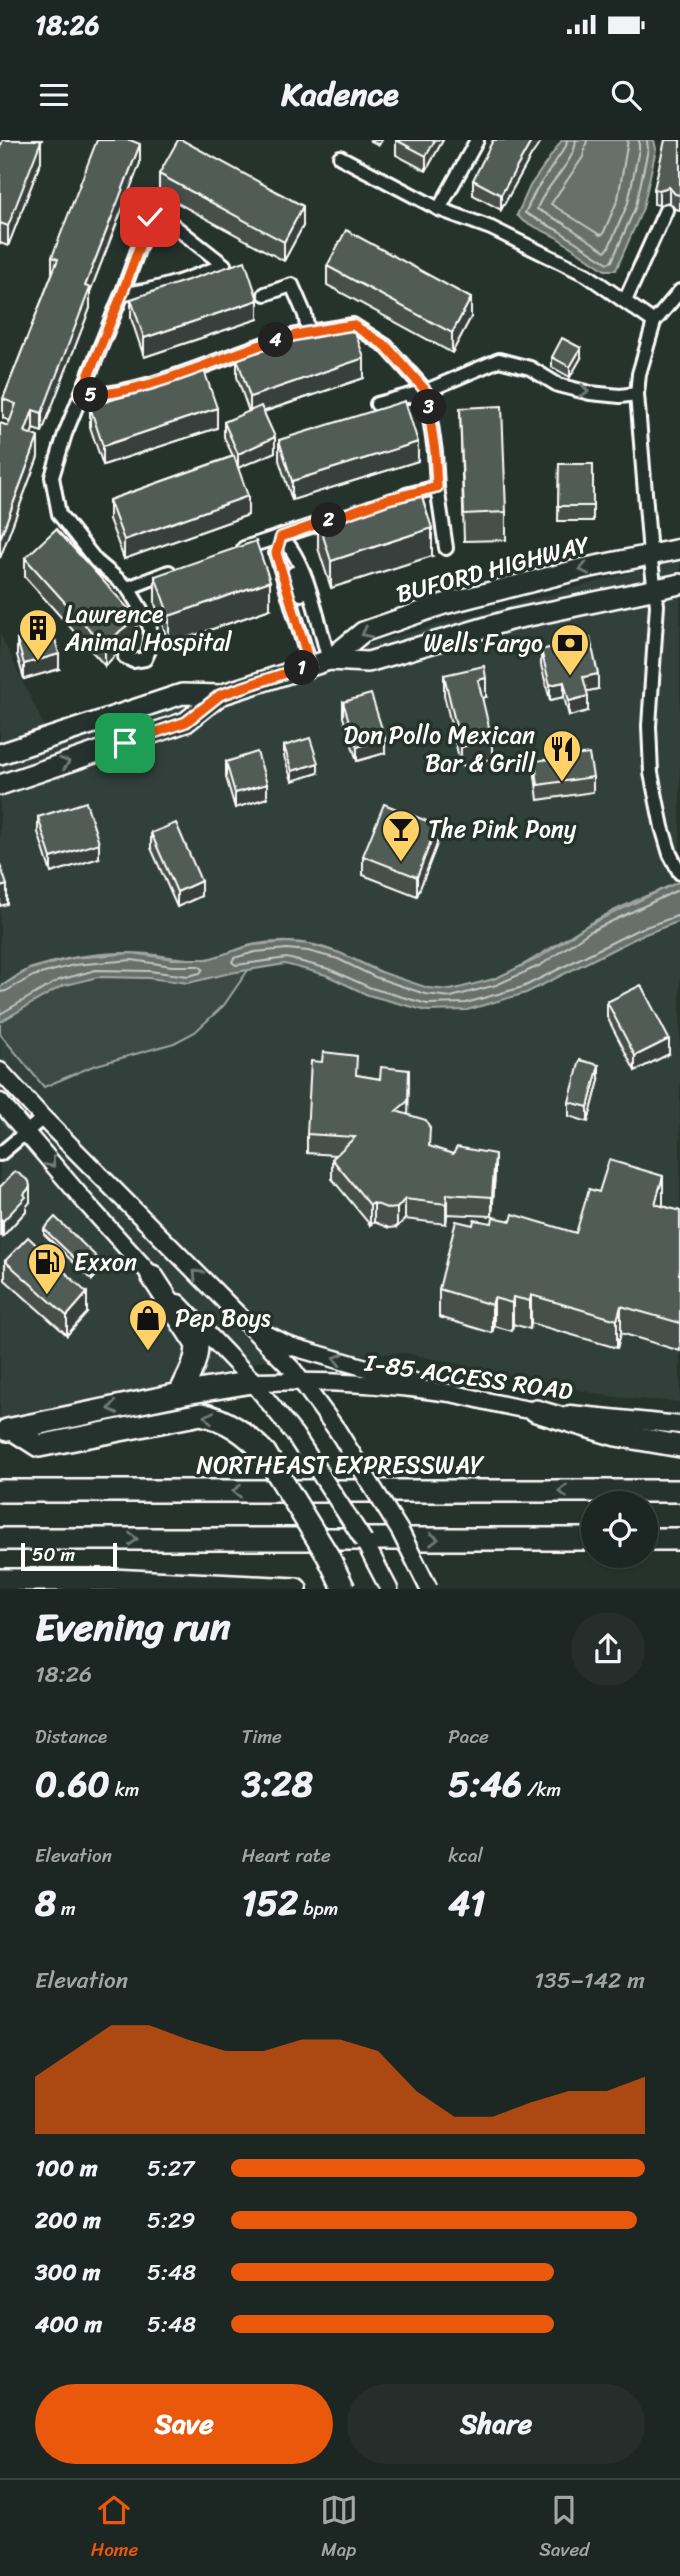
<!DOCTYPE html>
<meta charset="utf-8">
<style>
body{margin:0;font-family:Sriracha,sans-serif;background:#252e2a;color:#f1f3f6;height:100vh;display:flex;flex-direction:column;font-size:26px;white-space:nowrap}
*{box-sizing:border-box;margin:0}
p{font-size:23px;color:#a0a5a5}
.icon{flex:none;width:38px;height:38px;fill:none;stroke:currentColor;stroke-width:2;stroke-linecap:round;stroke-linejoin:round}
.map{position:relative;height:1449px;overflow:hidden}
.side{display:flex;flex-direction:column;background:#1c2622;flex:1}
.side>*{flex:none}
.buttons{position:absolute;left:581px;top:1351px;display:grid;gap:14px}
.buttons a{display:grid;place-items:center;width:77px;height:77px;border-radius:50%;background:#1c2622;box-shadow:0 2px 5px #0004,0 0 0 2px #3a4340;font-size:35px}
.scale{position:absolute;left:21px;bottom:18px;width:96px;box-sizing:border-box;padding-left:7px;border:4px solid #fff;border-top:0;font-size:19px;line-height:24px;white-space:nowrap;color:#fff;-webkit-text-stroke:5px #26332d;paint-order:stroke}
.pin{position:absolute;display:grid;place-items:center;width:60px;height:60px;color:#fff;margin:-30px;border-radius:14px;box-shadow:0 4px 10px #0006}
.km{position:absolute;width:35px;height:35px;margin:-18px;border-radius:50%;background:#222;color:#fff;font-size:19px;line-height:35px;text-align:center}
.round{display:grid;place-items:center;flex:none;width:74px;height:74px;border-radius:37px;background:#252e2a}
.overview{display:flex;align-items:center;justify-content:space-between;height:119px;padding:0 35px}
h1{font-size:38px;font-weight:700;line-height:52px}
.metrics{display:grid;grid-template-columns:repeat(3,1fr);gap:10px;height:119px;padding:7px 35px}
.metrics div{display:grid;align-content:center}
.metrics b{font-size:35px;font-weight:700}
.metrics small{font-size:19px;font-weight:400}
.metrics p{font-size:19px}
.chart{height:196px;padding:14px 35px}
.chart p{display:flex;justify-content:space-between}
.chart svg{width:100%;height:126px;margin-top:7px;fill:#ea580c;opacity:.7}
.primary-button{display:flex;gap:14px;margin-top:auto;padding:14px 35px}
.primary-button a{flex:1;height:80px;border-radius:42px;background:#ea580c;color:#fff;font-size:28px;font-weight:700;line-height:80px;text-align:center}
.primary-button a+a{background:#252e2a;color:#f1f3f6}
ul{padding:0 35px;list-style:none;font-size:23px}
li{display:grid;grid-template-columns:112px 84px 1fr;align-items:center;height:52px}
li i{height:18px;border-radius:9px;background:#ea580c}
.status{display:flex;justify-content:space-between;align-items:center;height:49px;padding:0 35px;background:#1c2622;direction:ltr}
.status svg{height:19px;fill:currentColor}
header{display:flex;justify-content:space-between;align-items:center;height:91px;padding:0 35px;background:#1c2622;font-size:32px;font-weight:700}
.menu{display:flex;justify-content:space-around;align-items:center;height:98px;border-top:2px solid #3a4340;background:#1c2622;font-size:19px;color:#a0a5a5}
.menu a{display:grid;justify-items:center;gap:4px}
.menu .active{color:#ea580c}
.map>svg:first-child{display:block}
.built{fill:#333f3a}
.green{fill:#3e4944;stroke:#9ea4a2;stroke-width:2}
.water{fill:#67706c;stroke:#a4a9a7;stroke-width:2}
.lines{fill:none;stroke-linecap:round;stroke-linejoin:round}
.shore{stroke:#c2c6c4;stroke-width:2}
.street-casing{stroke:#fff;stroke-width:18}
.secondary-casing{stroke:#fff;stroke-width:21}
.primary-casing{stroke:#fff;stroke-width:24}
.highway-casing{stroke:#fff;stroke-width:26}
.street{stroke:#26332d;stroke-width:12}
.secondary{stroke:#26332d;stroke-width:16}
.primary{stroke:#26332d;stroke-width:19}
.highway{stroke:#26332d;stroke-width:21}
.secondary-bridge-casing{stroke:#fff;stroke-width:21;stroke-linecap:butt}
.highway-bridge-casing{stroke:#fff;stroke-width:26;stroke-linecap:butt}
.secondary-bridge{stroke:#26332d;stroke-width:16}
.highway-bridge{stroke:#26332d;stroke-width:21}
.wall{fill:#464f4b;stroke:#fff;stroke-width:2}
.shaded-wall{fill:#39403d;stroke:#fff;stroke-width:2}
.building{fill:#515c57;stroke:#fff;stroke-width:2}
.oneway{stroke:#727a76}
.route-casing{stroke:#fff;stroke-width:14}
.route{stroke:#ea580c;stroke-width:9}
.labels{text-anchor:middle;stroke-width:7;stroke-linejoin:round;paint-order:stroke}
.street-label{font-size:24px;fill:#fff;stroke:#26332d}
.poi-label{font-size:24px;fill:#fff;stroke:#26332d;text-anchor:start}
</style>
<div class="status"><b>18:26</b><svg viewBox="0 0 49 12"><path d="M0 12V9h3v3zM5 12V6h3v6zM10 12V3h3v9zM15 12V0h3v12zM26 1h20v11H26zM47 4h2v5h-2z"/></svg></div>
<header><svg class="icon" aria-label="menu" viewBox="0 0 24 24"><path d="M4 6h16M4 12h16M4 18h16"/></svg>Kadence<svg class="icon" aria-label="search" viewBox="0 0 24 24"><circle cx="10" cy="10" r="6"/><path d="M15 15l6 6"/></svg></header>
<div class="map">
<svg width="680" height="1449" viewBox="0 0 680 1449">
<rect width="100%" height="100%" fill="#26332d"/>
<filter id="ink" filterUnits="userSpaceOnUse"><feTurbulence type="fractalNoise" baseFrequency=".0143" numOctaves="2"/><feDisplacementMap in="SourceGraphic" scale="14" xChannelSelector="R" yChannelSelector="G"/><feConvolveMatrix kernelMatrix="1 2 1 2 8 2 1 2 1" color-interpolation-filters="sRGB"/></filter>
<g filter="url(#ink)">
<path class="built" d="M680 421V1262L614 1257 406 1213 274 1217 146 1256 0 1279V494L54 607 371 503 659 425Z"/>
<path class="green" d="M680 742V766L448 859 257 817 224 865 195 892 174 903 93 926 44 947 0 894V847C10 841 21 832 32 828 63 818 99 812 132 813 157 813 180 821 206 819 221 818 236 809 251 805 271 801 295 801 315 805 357 815 407 853 450 850 500 846 543 812 584 787 613 769 648 755 680 742Z"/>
<g class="water">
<path d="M562 0H654L656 9 643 68 616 130H605L556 97 523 81 517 75 530 46Z"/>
<path d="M680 741V781L640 796 526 853 467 870 427 871 368 855 326 835 285 824 230 833 188 843 148 838 98 837 62 846 0 882V847L30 829 73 818 132 813 173 819H208L253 805 287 802 309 804 340 813 378 831 428 848 451 850 494 839 539 818 586 786Z"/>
</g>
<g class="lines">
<g class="shore">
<path d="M567 0 566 6 536 50 525 73 559 91 608 123 612 121 636 66 648 9 647 0"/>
<path d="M576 0C575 23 544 46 537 69L563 83 605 111 608 109 628 63 639 9V0"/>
<path d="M587 0 583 17 551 64 600 95 603 94 618 59 628 0"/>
<path d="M680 749 589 792 541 825 496 845 451 857 425 854 375 837 338 819 308 811 287 809 255 812 234 818 232 822 236 825 287 818 329 829 371 848 427 864 466 863 523 847 637 790 680 775"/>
<path d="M0 852 6 851 33 836 74 825 132 820 172 826H199L203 829 200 833 188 836 149 831 96 830 59 840 0 874"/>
</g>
<defs>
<g id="street">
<path d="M477 0 439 69 491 88 587 135 654 182"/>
<path d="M340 17 439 69"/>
<path d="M680 151 654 182 639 234 637 254 650 414 657 465 649 586 651 633 662 687 670 714 680 733"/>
<path d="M122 154C158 151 191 138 224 125"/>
<path d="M265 154 292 145 305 175 308 191"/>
<path d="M625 161 666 70"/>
<path d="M81 256C147 254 210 221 273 201 299 193 326 189 353 185L386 206 426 251 435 312 437 347 406 355"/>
<path d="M377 264 426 251 499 220 530 228 558 245 590 253 620 256 637 254"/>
<path d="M437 347 446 408"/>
<path d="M281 397C307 420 319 486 329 520"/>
<path d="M281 397 276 413 310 525"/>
<path d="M244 408 333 379"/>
<path d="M169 432 128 448 96 421 59 374 52 337 65 294 122 154 150 77 164 78 224 125"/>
<path d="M294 433 301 454"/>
<path d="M125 517 133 521 145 519C161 490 142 473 128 448"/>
<path d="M0 1014 43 978"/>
</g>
<g id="secondary">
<path d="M0 931 43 978 293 1230 337 1290"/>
<path d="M0 962 86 1063 160 1145"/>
<path d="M178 1163 248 1236 295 1295"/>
<path d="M260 1191 290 1206 415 1242"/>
<path d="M252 1242C318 1240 384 1243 450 1253 481 1259 513 1269 545 1272"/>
<path d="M570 1274 680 1285"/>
<path d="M364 1401 389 1449"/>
</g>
<g id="primary">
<path d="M329 520 363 492 444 464 581 429 680 409"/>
<path d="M0 614 182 554 220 555 329 520 368 522 510 480 680 444"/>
<path d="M0 645 186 582 220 555"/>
</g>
<g id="highway">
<path d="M152 1136 197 1205C197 1224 187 1237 180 1254"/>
<path d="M536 1271 616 1295 680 1306"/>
<path d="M7 1290 180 1254 252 1242"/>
<path d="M14 1290 39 1306 201 1274C228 1280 245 1293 265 1313"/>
<path d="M0 1351H680"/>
<path d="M0 1399H593"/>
<path d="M646 1399H680"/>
<path d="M0 1440H111L296 1449"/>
</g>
</defs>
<use href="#street" class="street-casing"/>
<use href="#secondary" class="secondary-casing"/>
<use href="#primary" class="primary-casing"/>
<use href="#highway" class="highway-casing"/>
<use href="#street" class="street"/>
<use href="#secondary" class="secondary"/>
<use href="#primary" class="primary"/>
<use href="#highway" class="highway"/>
<defs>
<g id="secondary-bridge">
<path d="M337 1290 400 1391 429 1449"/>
<path d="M295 1295 364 1401"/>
</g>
<path id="highway-bridge" d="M265 1313 328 1416 344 1449"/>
</defs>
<use href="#secondary-bridge" class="secondary-bridge-casing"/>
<use href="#highway-bridge" class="highway-bridge-casing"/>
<use href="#secondary-bridge" class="secondary-bridge"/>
<use href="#highway-bridge" class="highway-bridge"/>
</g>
<g class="wall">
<path d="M369 0H382L379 5Z"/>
<path d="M396 0H443L426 31 396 15Z"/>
<path d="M680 0V70L675 69 669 62 659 65 654 64V49Z"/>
<path d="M41 1V21L8 106 0 103V7Z"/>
<path d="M531 16 501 70 473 55V40Z"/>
<path d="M140 23 90 152V168L42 292 33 289 31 295 38 317 0 418V283L8 286 10 281 3 278V259L52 134V117Z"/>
<path d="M159 34 303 86 284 121 159 53Z"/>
<path d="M327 126 471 177 452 213 327 145Z"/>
<path d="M131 159 258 179 144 217 131 178Z"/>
<path d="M552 217 581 218 570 237 552 227Z"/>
<path d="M237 218 364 238 264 272 275 312 238 328 248 375 124 419 109 379V360L233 316 224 297V282L249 272 237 237Z"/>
<path d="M90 267 217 288 103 325 90 287Z"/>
<path d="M460 268 506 372V400L464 401Z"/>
<path d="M279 300 418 321 292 360 279 320Z"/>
<path d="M559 324H593V381H558Z"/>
<path d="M318 380 432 416 331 448 318 408Z"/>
<path d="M25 418 137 497 120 510 105 526 25 437Z"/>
<path d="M155 436 270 469 169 504 155 464Z"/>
<path d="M17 500 59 529 24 539 17 515Z"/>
<path d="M541 510 598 549 587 551 588 571 569 576 564 557 550 560 541 525Z"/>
<path d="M444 535 486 557 482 558 492 619 461 626 444 555Z"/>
<path d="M343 562 385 613 357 621 343 577Z"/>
<path d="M284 606 318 633 292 641 284 616Z"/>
<path d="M535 621 593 637V652L538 660 535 636Z"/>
<path d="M226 622 267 658 235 668 226 637Z"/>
<path d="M38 677 99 718 51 733 38 692Z"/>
<path d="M151 693 201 756 177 767 151 708Z"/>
<path d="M437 704 417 756 363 735V716Z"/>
<path d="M607 862 669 914 635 931 607 877Z"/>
<path d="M409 930 408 975 430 1007 495 1033 492 1076 447 1074 446 1084 405 1079 397 1087 389 1088 374 1082 370 1085 332 1039V1019L336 1015 307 1013V994L357 935 380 939Z"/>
<path d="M599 940 588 982 569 976V962Z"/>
<path d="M0 1047 30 1062 26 1067V1071L3 1096 1 1094 0 1095Z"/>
<path d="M599 1052 663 1064V1066L680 1071V1211L621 1193 617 1208 531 1183 530 1189 513 1184 512 1191 494 1186 492 1193 439 1177V1149L473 1085 511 1081 576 1093Z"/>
<path d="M44 1089 103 1128 92 1140 44 1094Z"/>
<path d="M5 1121 87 1173 67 1195 5 1140Z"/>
</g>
<g class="shaded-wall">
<path d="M35 0H42L40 5 41 1V21L8 106V86Z"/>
<path d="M435 0H443L426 31V16Z"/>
<path d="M532 0H542L531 16 501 70V55Z"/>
<path d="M140 4V23L90 152V168L42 292V273L85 146Z"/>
<path d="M669 47V62L659 65V50Z"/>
<path d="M303 66V86L284 121V102Z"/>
<path d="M471 158V177L452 213V193Z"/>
<path d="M258 160V179L144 217V198Z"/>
<path d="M581 208V218L570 237V227Z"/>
<path d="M364 218V238L250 276V257Z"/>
<path d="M217 268V288L103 325V306Z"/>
<path d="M33 270V289L25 312V292Z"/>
<path d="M38 297V317L0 418V399Z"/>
<path d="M275 297V312L238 328V314Z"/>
<path d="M418 302V321L292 360V341Z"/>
<path d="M248 356V375L124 419V400Z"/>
<path d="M432 388V416L331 448V421Z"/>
<path d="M270 441V469L169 504V476Z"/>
<path d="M137 478V497L120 510 105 526V507L120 491Z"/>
<path d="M59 514V529L24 539V524Z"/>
<path d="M598 534V549L583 552V537Z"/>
<path d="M486 538V557L478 559V540Z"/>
<path d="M564 542V557L550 560V545Z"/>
<path d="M588 556V571L569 576V561Z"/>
<path d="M385 598V613L357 621V607Z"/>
<path d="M492 600V619L461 626V607Z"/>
<path d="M318 623V633L292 641V631Z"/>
<path d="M267 644V658L235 668V653Z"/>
<path d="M437 685V704L417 756V737Z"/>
<path d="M99 703V718L51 733V718Z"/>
<path d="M201 741V756L177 767V752Z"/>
<path d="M7 745V764L0 766V747Z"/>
<path d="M669 899V914L635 931V916Z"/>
<path d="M599 925V940L588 982V967Z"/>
<path d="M409 930 408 980 396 971Z"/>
<path d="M495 1014V1033L492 1076V1057Z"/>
<path d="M663 1036V1064L655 1092V1064Z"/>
<path d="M30 1047V1062L26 1067V1071L3 1096V1081Z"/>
<path d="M447 1054V1074L446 1084V1064Z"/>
<path d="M405 1059V1079L397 1087V1068Z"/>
<path d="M374 1063V1082L370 1085V1065Z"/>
<path d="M1 1079V1094L0 1095V1080Z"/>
<path d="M103 1123V1128L92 1140V1135Z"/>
<path d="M87 1153V1173L67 1195V1176Z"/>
<path d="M531 1155V1183L530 1189V1161Z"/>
<path d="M513 1157V1184L512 1191V1163Z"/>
<path d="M494 1158V1186L492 1193V1165Z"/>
<path d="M621 1166V1193L617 1208V1180Z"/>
</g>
<g class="building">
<path d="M3 0H38L41 1 8 86 0 83V7Z"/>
<path d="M97 0H130L140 4 85 146 90 148 42 273 33 270 25 292 38 297 0 399V283L8 286 16 264 3 259 58 119 52 117Z"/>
<path d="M178 0H182L303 66 284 102 159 34Z"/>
<path d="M396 0H435L426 16Z"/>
<path d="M493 0H532L501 55 473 40Z"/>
<path d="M665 0H680V55L675 54 669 47 659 50 654 49Z"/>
<path d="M346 90 471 158 452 193 327 126Z"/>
<path d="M245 121 258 160 144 198 131 159Z"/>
<path d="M351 180 364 218 250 257 237 218Z"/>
<path d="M562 198 581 208 570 227 552 217Z"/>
<path d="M204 230 217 268 103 306 90 267Z"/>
<path d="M405 261 418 302 292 341 279 300Z"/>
<path d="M261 266 275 297 238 314 224 282Z"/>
<path d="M502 266 506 372 464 374 460 268Z"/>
<path d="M234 316 248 356 124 400 109 360Z"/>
<path d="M559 324H593V366H558Z"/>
<path d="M419 348 432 388 331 421 318 380Z"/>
<path d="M56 389 137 478 120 491 105 507 25 418Z"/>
<path d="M256 401 270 441 169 476 155 436Z"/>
<path d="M53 491 59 514 24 524 17 500Z"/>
<path d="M590 498 598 534 583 537 588 556 569 561 564 542 550 545 541 510Z"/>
<path d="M484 526 486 538 478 540 492 600 461 607 444 535Z"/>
<path d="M371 554 385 598 357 607 343 562Z"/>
<path d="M310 598 318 623 292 631 284 606Z"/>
<path d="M257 612 267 644 235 653 226 622Z"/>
<path d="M589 614 593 637 538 645 535 621Z"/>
<path d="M86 662 99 703 51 718 38 677Z"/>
<path d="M384 664 437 685 417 737 363 716Z"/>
<path d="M176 683 201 741 177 752 151 693Z"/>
<path d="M0 724 7 745 0 747Z"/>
<path d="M641 845 669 899 635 916 607 862Z"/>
<path d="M323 912 357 916 356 935 380 939 381 927 409 930 408 961 396 971 426 980 430 988 429 1006 453 1014 457 1007 495 1014 492 1057 447 1054 446 1064 405 1059 397 1068 389 1069 374 1063 370 1065 332 1019 355 997 307 994 311 921 322 922Z"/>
<path d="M580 920 599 925 588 967 569 962Z"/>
<path d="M609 1020 663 1036 655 1064 680 1071V1129L679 1134H680V1183L621 1166 617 1180 531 1155 530 1161 513 1157 512 1163 494 1158 492 1165 439 1149 456 1081 473 1085 474 1080 492 1083 493 1077 511 1081 513 1074 576 1093 589 1049 599 1052Z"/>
<path d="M15 1031 29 1041 30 1047 24 1054 26 1057 3 1081 1 1079 0 1080V1047Z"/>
<path d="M55 1077 103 1123 92 1135 44 1089Z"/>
<path d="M28 1097 87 1153 67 1176 5 1121Z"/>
</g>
<defs><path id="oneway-chevron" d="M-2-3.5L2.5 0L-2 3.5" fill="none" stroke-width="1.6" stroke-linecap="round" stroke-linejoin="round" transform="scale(1.75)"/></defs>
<g class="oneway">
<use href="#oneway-chevron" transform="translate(584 251) rotate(12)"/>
<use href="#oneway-chevron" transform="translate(584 429) rotate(167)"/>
<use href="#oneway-chevron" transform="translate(366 493) rotate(153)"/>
<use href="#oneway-chevron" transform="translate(65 623) rotate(-18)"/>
<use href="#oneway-chevron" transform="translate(51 1023) rotate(49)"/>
<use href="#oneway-chevron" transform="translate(197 1134) rotate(-134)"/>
<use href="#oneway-chevron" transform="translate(338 1219) rotate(-165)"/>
<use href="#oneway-chevron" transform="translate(113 1268) rotate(168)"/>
<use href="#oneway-chevron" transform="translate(209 1277) rotate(-169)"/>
<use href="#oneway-chevron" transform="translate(237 1351) rotate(-180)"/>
<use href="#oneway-chevron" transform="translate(563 1351) rotate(-180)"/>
<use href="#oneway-chevron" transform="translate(133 1399)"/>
<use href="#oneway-chevron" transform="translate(434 1399)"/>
</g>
</g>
<g class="lines" filter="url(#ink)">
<defs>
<path id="route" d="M125 603 186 582 220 555 310 525 276 413 281 397 388 359 437 347 435 312 426 251 386 206 353 185C326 189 299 193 273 201 210 221 147 254 80 256L122 154 150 77"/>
</defs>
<use href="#route" class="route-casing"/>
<use href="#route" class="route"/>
</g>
<defs>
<symbol id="building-pin" viewBox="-11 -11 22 30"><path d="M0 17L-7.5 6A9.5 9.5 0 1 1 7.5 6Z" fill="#ffd166" stroke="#26332d"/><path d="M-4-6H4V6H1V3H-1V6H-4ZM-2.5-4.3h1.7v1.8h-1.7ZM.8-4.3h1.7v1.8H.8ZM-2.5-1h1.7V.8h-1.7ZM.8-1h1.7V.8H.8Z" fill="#111"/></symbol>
<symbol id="bank-pin" viewBox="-11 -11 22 30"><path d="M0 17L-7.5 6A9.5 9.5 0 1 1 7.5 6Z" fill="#ffd166" stroke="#26332d"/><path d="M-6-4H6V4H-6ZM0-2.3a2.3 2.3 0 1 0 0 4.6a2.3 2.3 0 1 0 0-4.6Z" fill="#111"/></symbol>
<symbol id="restaurant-pin" viewBox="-11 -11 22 30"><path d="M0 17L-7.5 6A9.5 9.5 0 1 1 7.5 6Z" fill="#ffd166" stroke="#26332d"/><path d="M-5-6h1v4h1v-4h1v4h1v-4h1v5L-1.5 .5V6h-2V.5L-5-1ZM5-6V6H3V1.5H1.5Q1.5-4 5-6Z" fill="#111"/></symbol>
<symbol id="bar-pin" viewBox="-11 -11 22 30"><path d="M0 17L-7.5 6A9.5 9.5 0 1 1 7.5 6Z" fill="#ffd166" stroke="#26332d"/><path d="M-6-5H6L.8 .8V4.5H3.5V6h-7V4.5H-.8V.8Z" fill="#111"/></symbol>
<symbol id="fuel-pin" viewBox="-11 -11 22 30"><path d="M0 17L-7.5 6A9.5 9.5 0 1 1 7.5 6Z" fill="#ffd166" stroke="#26332d"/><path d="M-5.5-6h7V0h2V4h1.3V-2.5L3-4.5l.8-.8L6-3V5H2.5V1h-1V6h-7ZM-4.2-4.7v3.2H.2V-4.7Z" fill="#111"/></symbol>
<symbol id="shop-pin" viewBox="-11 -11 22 30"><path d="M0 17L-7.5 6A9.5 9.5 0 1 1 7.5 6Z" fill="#ffd166" stroke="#26332d"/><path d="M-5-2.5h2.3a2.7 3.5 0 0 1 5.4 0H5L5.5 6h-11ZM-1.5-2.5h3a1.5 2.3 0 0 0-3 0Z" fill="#111"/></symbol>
</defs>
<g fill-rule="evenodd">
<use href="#building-pin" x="16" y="466" width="44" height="60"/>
<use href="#bank-pin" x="548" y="481" width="44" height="60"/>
<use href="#restaurant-pin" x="540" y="587" width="44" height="60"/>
<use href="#bar-pin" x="379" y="667" width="44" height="60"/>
<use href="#fuel-pin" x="25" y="1100" width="44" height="60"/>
<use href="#shop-pin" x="126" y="1156" width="44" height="60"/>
</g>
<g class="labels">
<g class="street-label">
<text transform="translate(493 429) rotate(-15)" y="8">BUFORD HIGHWAY</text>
<text transform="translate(469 1237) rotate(8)" y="8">I-85 ACCESS ROAD</text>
<text x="340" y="1333">NORTHEAST EXPRESSWAY</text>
</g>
<g class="poi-label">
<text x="65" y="482">Lawrence<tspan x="65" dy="28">Animal Hospital</tspan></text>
<text x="543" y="511" text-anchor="end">Wells Fargo</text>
<text x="535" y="603" text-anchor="end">Don Pollo Mexican<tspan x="535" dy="28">Bar &amp; Grill</tspan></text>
<text x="428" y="697">The Pink Pony</text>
<text x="74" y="1130">Exxon</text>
<text x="175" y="1186">Pep Boys</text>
</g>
</g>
</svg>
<div class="buttons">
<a><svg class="icon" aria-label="locate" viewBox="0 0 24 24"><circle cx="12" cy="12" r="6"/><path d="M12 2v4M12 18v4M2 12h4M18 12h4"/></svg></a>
</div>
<div class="scale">50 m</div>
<div class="pin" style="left:125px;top:603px;background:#1e9e55"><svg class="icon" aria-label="arrive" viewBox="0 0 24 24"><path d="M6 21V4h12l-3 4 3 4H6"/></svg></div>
<div class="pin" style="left:150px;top:77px;background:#d93025"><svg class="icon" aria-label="check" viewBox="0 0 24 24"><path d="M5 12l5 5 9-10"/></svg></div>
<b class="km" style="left:302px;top:528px">1</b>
<b class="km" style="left:329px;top:380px">2</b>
<b class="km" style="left:429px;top:267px">3</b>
<b class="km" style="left:276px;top:200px">4</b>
<b class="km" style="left:91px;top:255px">5</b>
</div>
<section class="side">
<div class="overview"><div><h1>Evening run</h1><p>18:26</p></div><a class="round"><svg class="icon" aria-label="share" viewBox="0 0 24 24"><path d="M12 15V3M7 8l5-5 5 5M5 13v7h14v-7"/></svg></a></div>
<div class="metrics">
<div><p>Distance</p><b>0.60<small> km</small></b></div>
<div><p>Time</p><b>3:28</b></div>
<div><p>Pace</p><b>5:46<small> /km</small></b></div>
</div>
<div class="metrics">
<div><p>Elevation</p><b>8<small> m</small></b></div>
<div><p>Heart rate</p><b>152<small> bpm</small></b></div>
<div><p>kcal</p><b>41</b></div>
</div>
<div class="chart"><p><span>Elevation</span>135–142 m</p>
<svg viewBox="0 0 160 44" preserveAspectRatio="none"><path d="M0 44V24L10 15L20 6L30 6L40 11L50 15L60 15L70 11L80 11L90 15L100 29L110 38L120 38L130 33L140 29L150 29L160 24V44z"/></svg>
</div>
<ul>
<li><b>100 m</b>5:27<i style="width:100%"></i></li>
<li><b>200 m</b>5:29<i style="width:98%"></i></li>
<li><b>300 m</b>5:48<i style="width:78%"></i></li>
<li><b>400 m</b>5:48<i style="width:78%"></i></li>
</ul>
<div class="primary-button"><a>Save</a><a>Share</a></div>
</section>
<nav class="menu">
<a class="active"><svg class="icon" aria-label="home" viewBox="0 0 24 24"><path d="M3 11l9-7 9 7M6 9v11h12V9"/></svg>Home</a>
<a><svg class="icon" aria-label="map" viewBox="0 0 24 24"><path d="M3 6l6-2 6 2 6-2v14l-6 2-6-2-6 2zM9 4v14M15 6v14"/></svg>Map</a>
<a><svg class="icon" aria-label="saved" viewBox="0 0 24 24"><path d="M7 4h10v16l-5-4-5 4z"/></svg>Saved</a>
</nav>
